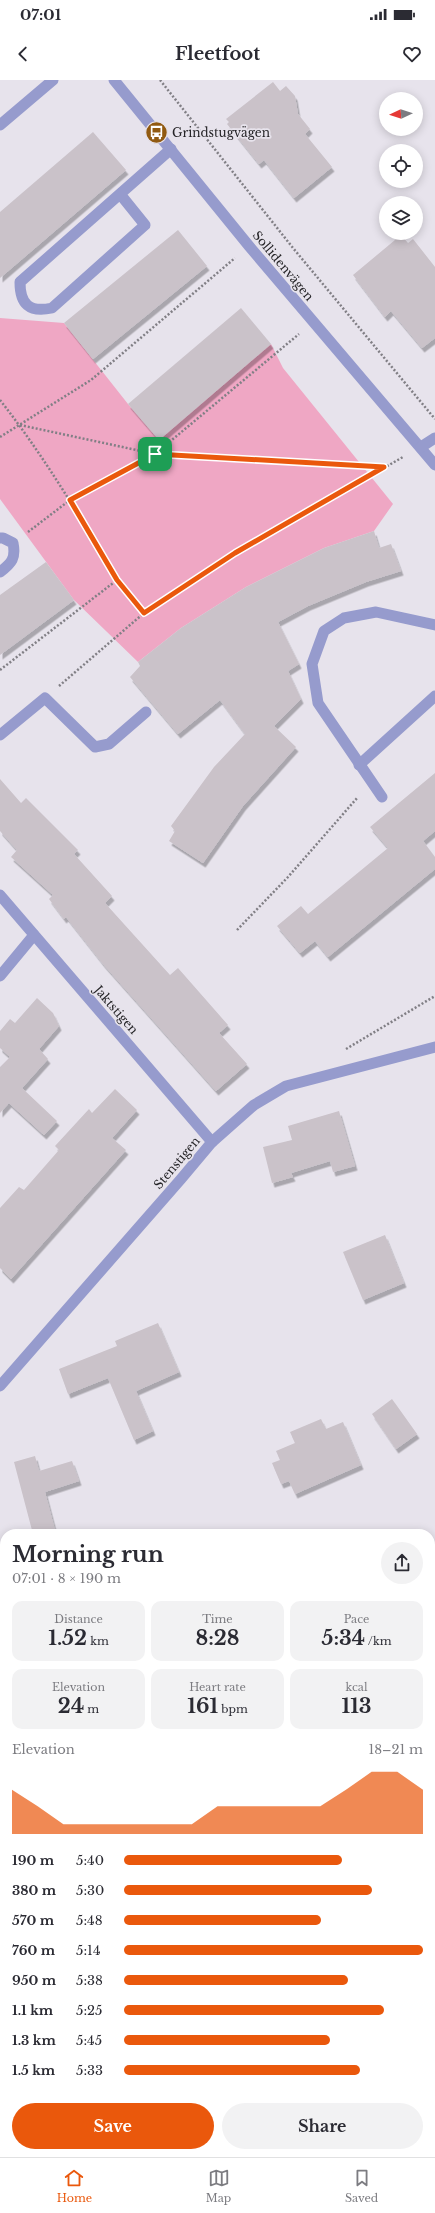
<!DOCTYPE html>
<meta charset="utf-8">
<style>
body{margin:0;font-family:"Libre Baskerville",serif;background:#f2f2f3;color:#2b2b33;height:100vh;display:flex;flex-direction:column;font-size:15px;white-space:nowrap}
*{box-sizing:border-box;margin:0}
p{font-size:13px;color:#7c7c81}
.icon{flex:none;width:22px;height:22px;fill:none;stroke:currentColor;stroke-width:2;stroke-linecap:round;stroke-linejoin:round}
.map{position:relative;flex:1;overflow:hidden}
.details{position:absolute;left:0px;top:1449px;width:435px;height:628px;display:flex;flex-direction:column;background:#fff;border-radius:16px 16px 0 0;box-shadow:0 2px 10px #0003}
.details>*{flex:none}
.needle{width:26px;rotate:266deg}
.fabs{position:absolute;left:379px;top:12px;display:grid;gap:8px}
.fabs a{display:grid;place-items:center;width:44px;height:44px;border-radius:50%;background:#fff;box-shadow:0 2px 10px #0003;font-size:20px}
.pin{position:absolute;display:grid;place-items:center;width:34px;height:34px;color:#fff;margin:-17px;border-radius:8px;box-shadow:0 2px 6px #0006}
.round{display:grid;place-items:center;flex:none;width:42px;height:42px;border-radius:21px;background:#f2f2f3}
.summary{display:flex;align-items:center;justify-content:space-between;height:68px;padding:0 12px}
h1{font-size:22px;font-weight:700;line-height:30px}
.stats{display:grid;grid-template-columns:repeat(3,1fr);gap:6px;height:68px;padding:4px 12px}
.stats div{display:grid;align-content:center;border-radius:10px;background:#f2f2f3;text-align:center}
.stats b{font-size:20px;font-weight:700}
.stats small{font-size:11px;font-weight:400}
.stats p{font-size:11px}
.chart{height:112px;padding:8px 12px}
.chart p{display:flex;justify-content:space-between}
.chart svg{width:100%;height:72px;margin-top:4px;fill:#ea580c;opacity:.7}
.button{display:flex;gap:8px;margin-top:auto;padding:8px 12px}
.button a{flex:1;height:46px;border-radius:24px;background:#ea580c;color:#fff;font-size:16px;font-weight:700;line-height:46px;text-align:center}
.button a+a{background:#f2f2f3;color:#2b2b33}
ul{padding:0 12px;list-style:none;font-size:13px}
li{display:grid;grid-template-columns:64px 48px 1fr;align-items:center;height:30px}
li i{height:10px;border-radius:5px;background:#ea580c}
.status{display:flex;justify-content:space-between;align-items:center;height:28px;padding:0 20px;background:#fff;direction:ltr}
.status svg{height:11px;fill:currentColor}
header{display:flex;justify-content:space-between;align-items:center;height:52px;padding:0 12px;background:#fff;font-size:18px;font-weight:700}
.menu{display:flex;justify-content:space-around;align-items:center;height:56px;border-top:1px solid #e1e1e2;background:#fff;font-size:11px;color:#7c7c81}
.menu a{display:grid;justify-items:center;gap:2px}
.menu .selected{color:#ea580c}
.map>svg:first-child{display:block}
.green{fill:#efa7c4}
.building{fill:#cac2c9;filter:url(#shadow)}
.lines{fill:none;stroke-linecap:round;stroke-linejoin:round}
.path{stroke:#817f85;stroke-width:2.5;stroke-dasharray:2 2;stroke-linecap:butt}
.service{stroke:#969bcd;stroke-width:11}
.minor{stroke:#969bcd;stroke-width:11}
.tertiary{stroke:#969bcd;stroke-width:11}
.route-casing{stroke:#fff;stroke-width:8}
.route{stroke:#ea580c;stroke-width:5}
.labels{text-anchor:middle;stroke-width:3.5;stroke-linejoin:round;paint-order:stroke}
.poi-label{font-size:12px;fill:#252427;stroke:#e7e3ec;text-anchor:start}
.street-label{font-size:12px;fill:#252427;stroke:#e7e3ec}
</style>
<div class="status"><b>07:01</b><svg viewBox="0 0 49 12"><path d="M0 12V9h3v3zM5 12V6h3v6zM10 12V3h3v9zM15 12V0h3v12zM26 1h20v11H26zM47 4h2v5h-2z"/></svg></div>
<header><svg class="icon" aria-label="back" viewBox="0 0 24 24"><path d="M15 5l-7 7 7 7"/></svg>Fleetfoot<svg class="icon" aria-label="heart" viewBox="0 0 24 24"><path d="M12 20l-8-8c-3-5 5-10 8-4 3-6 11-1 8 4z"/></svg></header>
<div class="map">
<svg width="435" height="2077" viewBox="0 0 435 2077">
<defs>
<filter id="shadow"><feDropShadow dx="2.5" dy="4.5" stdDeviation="0" flood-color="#0004"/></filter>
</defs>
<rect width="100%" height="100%" fill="#e7e3ec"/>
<g class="green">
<path d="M0 238 64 243 128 324 159 360 271 264 283 288 393 424 374 451 324 468 246 507 181 548 138 582 74 520 0 419Z"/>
<path d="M5 1508V1689H0V1509Z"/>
</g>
<g class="building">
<path d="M273 2 280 11 286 6 295 16 298 34 310 49 305 54 332 87 294 118 264 80 259 84 227 44 229 42 226 39Z"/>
<path d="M93 52 126 90 0 198V132Z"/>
<path d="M178 150 207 186 93 279 64 243Z"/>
<path d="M401 155 408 163 413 159 435 187V258L422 268 391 231 385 237 353 195Z"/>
<path d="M241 228 271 264 159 360 128 324Z"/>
<path d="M374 451 379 468 391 464 401 491 366 502 308 526 278 542 299 584 288 591 301 619 274 646 296 667 243 726 203 783 169 761 175 751 171 746 214 687 245 654 220 620 178 654 130 597 140 586 138 582 181 548 246 507 324 468Z"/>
<path d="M46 482 74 520 0 575V515Z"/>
<path d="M435 693V751L423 761 435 777V789L328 877 315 861 300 873 277 846 301 826 308 834 388 768 370 747Z"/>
<path d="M0 699 21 723 26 718 78 770 74 774 112 816 105 823 170 895 178 888 228 945 219 953 247 984 216 1011 103 884 66 837 64 839 49 819 53 815 11 777 17 770 0 751Z"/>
<path d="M37 918 53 933 59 946 39 969 48 979 22 1008 57 1041 44 1055 9 1023 0 1033V987L10 977 0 968V951L10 939 15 943Z"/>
<path d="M115 1009 137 1030 112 1058 126 1070 11 1199 0 1188V1128L19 1107 24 1110 59 1070 55 1066 89 1029 92 1033Z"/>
<path d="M339 1031 355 1086 333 1092 330 1081 291 1093 293 1097 272 1103 263 1067 292 1060 288 1046Z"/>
<path d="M385 1155 404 1203 363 1220 343 1172Z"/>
<path d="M158 1243 179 1292 136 1311 153 1351 134 1360 108 1298 68 1314 59 1289 117 1266 115 1261Z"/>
<path d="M392 1319 417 1354 396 1369 372 1334Z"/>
<path d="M321 1339 326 1349 343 1342 361 1385 295 1414 289 1401 281 1404 272 1383 280 1380 276 1371 295 1363 290 1352Z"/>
<path d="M35 1376 39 1391 72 1381 79 1401 45 1412 56 1454H33L14 1382Z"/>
</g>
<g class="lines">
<g class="path">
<path d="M160 0 293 168 435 339"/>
<path d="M0 320C44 376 81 438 117 500"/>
<path d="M20 345 155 374 384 387"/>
<path d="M0 357 91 300 235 178"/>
<path d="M28 452 70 420 155 374 299 254"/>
<path d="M0 590 117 500 144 533"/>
<path d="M59 606 144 533 235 473 403 377"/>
<path d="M237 850 288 797 358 717"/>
<path d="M346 969 435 916"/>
<path d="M0 1697 5 1696"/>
<path d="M0 1800 5 1799"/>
</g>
<g class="service">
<path d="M120 114 145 145 52 228C29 233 20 224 20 202L171 69"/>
<path d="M0 458H3L13 463C16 478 12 483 0 492"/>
<path d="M0 655 45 618 95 667 109 664 146 632"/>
<path d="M359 685 435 616"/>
<path d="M382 717 318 623 312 584 324 551 344 538 376 532 435 545"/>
</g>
<g class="minor">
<path d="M114 0 249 166 435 385"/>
<path d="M0 45 53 0"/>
<path d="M421 367 435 358"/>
<path d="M0 815 212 1062"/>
<path d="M0 896 34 855"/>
<path d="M0 1306 181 1099 212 1062 254 1025 286 1006 435 967"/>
<path d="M377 2072 379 2077"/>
</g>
<g class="tertiary">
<path d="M430 1759 435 1758"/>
<path d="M0 1824 5 1823"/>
</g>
</g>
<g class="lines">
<defs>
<path id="route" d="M155 374 384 387 235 473 144 533 117 500 70 420Z"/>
</defs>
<use href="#route" class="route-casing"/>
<use href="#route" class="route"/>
</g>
<defs>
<symbol id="bus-disc" viewBox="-11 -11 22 22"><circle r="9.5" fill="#915a11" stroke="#e7e3ec"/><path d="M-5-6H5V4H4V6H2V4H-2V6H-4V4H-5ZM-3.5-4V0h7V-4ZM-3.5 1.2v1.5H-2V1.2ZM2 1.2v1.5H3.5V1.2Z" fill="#fff"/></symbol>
</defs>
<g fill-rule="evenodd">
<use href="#bus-disc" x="144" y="40" width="25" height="25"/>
</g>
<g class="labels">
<g class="poi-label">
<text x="172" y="57">Grindstugvägen</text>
</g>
<g class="street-label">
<text transform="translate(283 186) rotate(50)" y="4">Sollidenvägen</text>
<text transform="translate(116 930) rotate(49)" y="4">Jaktstigen</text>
<text transform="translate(177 1083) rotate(-50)" y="4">Stenstigen</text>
</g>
</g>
</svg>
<div class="fabs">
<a><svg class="needle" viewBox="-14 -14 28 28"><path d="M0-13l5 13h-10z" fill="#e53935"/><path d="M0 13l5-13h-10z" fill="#7c7c81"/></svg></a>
<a><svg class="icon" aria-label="locate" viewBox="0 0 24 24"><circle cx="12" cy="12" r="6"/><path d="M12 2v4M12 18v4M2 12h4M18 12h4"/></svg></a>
<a><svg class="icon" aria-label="layers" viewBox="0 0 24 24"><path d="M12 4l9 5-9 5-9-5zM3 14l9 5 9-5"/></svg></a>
</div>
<div class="pin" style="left:155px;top:374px;background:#1e9e55"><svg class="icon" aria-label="arrive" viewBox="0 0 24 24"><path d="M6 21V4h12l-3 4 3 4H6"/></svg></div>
<section class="details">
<div class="summary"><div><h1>Morning run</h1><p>07:01 · 8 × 190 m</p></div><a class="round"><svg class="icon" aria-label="share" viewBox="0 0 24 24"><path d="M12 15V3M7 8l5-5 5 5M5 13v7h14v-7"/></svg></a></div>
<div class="stats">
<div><p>Distance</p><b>1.52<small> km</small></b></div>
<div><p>Time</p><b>8:28</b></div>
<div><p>Pace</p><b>5:34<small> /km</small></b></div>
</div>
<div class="stats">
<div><p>Elevation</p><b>24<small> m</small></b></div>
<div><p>Heart rate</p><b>161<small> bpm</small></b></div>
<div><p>kcal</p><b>113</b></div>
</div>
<div class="chart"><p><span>Elevation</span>18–21 m</p>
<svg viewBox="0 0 160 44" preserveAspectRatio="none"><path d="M0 44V17L10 27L20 38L30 38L40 38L50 38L60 38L70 38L80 27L90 27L100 27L110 27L120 27L130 17L140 6L150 6L160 17V44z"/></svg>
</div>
<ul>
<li><b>190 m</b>5:40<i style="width:73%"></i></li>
<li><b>380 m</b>5:30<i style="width:83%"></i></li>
<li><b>570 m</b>5:48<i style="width:66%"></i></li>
<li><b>760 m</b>5:14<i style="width:100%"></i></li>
<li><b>950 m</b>5:38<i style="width:75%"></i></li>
<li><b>1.1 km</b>5:25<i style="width:87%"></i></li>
<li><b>1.3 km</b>5:45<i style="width:69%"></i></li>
<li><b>1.5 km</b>5:33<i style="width:79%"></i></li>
</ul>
<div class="button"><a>Save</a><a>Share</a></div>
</section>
</div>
<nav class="menu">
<a class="selected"><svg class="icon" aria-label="home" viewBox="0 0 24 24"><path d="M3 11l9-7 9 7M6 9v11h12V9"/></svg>Home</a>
<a><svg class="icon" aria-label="map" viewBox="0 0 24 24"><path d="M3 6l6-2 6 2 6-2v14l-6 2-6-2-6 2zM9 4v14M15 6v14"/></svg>Map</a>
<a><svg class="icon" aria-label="saved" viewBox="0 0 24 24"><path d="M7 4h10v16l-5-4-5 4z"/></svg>Saved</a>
</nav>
